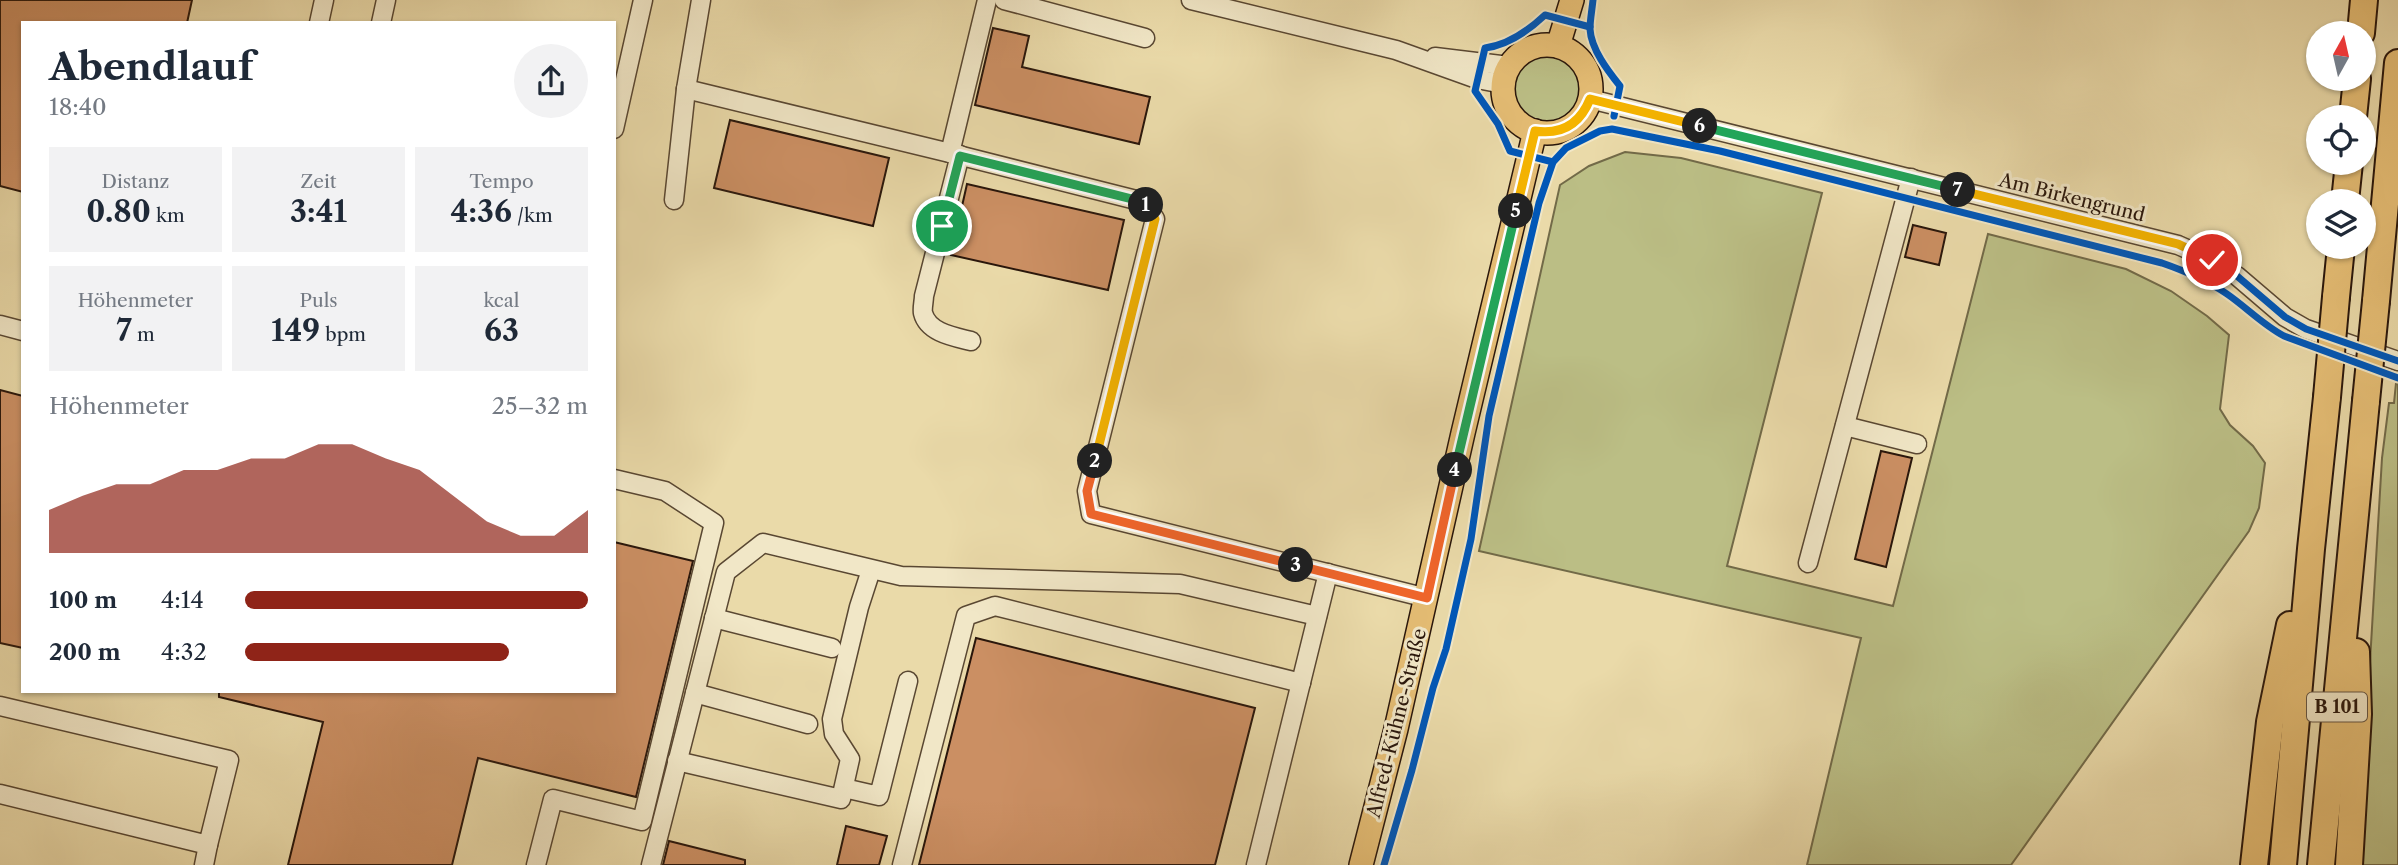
<!DOCTYPE html>
<html lang="de">
<meta charset="utf-8">
<style>
body{margin:0;font-family:"Libre Caslon Text",serif;background:#f2f2f3;color:#1f2937;height:100vh;display:flex;flex-direction:column;font-size:26px;white-space:nowrap}
*{box-sizing:border-box;margin:0}
p{font-size:23px;color:#747a83}
.icon{flex:none;width:38px;height:38px;fill:none;stroke:currentColor;stroke-width:2;stroke-linecap:round;stroke-linejoin:round}
.map{position:relative;flex:1;overflow:hidden}
.panel{position:absolute;left:21px;top:21px;width:595px;height:672px;display:flex;flex-direction:column;background:#fff;border-radius:0px;box-shadow:0 2px 5px #0004}
.panel>*{flex:none}
.needle{width:46px;rotate:8deg}
.fabs{position:absolute;left:2306px;top:21px;display:grid;gap:14px}
.fabs a{display:grid;place-items:center;width:70px;height:70px;border-radius:50%;background:#fff;box-shadow:0 2px 5px #0004;font-size:35px}
.pin{position:absolute;display:grid;place-items:center;width:60px;height:60px;color:#fff;margin:-30px;border:4px solid #fff;border-radius:50%;box-shadow:0 2px 7px #0007}
.km{position:absolute;width:35px;height:35px;margin:-18px;border-radius:50%;background:#222;color:#fff;font-size:19px;line-height:35px;text-align:center}
.round{display:grid;place-items:center;flex:none;width:74px;height:74px;border-radius:37px;background:#f2f2f3}
.head{display:flex;align-items:center;justify-content:space-between;height:119px;padding:0 28px}
h1{font-size:38px;font-weight:700;line-height:52px}
.stats{display:grid;grid-template-columns:repeat(3,1fr);gap:10px;height:119px;padding:7px 28px}
.stats div{display:grid;align-content:center;border-radius:0px;background:#f2f2f3;text-align:center}
.stats b{font-size:30px;font-weight:700}
.stats small{font-size:19px;font-weight:400}
.stats p{font-size:19px}
.chart{height:196px;padding:14px 28px}
.chart p{display:flex;justify-content:space-between}
.chart svg{width:100%;height:126px;margin-top:7px;fill:#8f2418;opacity:.7}
ul{padding:0 28px;list-style:none;font-size:23px}
li{display:grid;grid-template-columns:112px 84px 1fr;align-items:center;height:52px}
li i{height:18px;border-radius:9px;background:#8f2418}
.map>svg:first-child{display:block}
.green{fill:#bbbe85;stroke:#726a48;stroke-width:2}
.building{fill:#cb8f63;stroke:#29160b;stroke-width:2}
.lines{fill:none;stroke-linecap:round;stroke-linejoin:round}
.minor-casing{stroke:#594732;stroke-width:21}
.major-casing{stroke:#29160b;stroke-width:26}
.highway-casing{stroke:#29160b;stroke-width:30}
.minor{stroke:#f1e7c7;stroke-width:18}
.major{stroke:#e5bd74;stroke-width:23}
.highway{stroke:#e5bd74;stroke-width:26}
.highway-bridge-casing{stroke:#29160b;stroke-width:30;stroke-linecap:butt}
.highway-bridge{stroke:#e5bd74;stroke-width:26}
.cycleway-casing{stroke:#f1e7c7;stroke-width:11}
.cycleway{stroke:#0057b8;stroke-width:7}
.split-1-casing{stroke:#fff;stroke-width:14}
.split-2-casing{stroke:#fff;stroke-width:14}
.split-3-casing{stroke:#fff;stroke-width:14}
.split-4-casing{stroke:#fff;stroke-width:14}
.split-5-casing{stroke:#fff;stroke-width:14}
.split-6-casing{stroke:#fff;stroke-width:14}
.split-7-casing{stroke:#fff;stroke-width:14}
.split-8-casing{stroke:#fff;stroke-width:14}
.split-1{stroke:#22a559;stroke-width:9}
.split-2{stroke:#f5b400;stroke-width:9}
.split-3{stroke:#f0652b;stroke-width:9}
.split-4{stroke:#f0652b;stroke-width:9}
.split-5{stroke:#22a559;stroke-width:9}
.split-6{stroke:#f5b400;stroke-width:9}
.split-7{stroke:#22a559;stroke-width:9}
.split-8{stroke:#f5b400;stroke-width:9}
.labels{text-anchor:middle;stroke-width:6;stroke-linejoin:round;paint-order:stroke}
.shield{fill:#f1e7c7;stroke:#655543;stroke-width:2}
.shield-label{font-size:18px;font-weight:bold;fill:#29160b}
.street-label{font-size:19px;fill:#29160b;stroke:#f1e7c7}
</style>
<div class="map">
<svg width="2398" height="865" viewBox="0 0 2398 865">
<rect width="100%" height="100%" fill="#eadaa9"/>
<filter id="stains"><feTurbulence type="fractalNoise" baseFrequency=".00286" numOctaves="4"/><feColorMatrix values="0 0 0 0 .2 0 0 0 0 .09 0 0 0 0 .02 0 0 0 .5 -.17"/></filter>
<radialGradient id="worn" r=".72"><stop offset=".6" stop-color="#630" stop-opacity="0"/><stop offset="1" stop-color="#630" stop-opacity=".3"/></radialGradient>
<g class="green">
<circle cx="1547" cy="88" r="35"/>
<path d="M1625 152 1681 158 1822 193 1727 566 1893 606 1988 234 2126 269 2171 291 2207 316 2229 335 2220 409 2230 425 2253 446 2265 463 2259 508 2249 531 2011 865H1807L1861 638 1479 551 1560 185 1589 166Z"/>
<path d="M2396 383 2398 384V865H2358L2382 458 2389 403H2394Z"/>
</g>
<g class="building">
<path d="M0 0H192L187 23H23V192L0 186Z"/>
<path d="M993 28 1029 36 1022 67 1150 97 1139 144 975 105Z"/>
<path d="M730 120 889 158 873 226 714 188Z"/>
<path d="M967 184 1124 220 1108 290 951 255Z"/>
<path d="M1913 225 1946 233 1939 265 1905 257Z"/>
<path d="M0 390 23 396V648L0 643Z"/>
<path d="M1881 451 1912 458 1886 567 1855 559Z"/>
<path d="M614 542 693 561 636 797 478 758 452 865H288L323 722 219 697V691H614Z"/>
<path d="M976 638 1255 708 1215 865H919Z"/>
<path d="M846 826 887 836 879 865H837Z"/>
<path d="M669 841 745 860V865H663Z"/>
</g>
<g class="lines">
<defs>
<g id="minor">
<path d="M987 0 950 153 1144 202 1155 219 1087 491 1091 514 1427 598"/>
<path d="M1004 0 1145 38"/>
<path d="M1191 0 1396 50 1477 79 1503 84"/>
<path d="M319 23 324 0"/>
<path d="M381 23 386 0"/>
<path d="M1435 57 1509 66"/>
<path d="M686 89 950 153"/>
<path d="M1590 99 2178 245 2212 260 2237 276 2285 317 2306 329 2398 361"/>
<path d="M614 129 643 0"/>
<path d="M960 155 924 296C924 301 922 308 923 313 928 333 955 337 971 341"/>
<path d="M674 200 686 89 701 0"/>
<path d="M0 325 23 331"/>
<path d="M1845 426 1917 444"/>
<path d="M1808 563 1911 178"/>
<path d="M714 618 832 648"/>
<path d="M695 693 808 724"/>
<path d="M0 706 229 760 208 845 0 794"/>
<path d="M677 761 841 799 850 759 834 734 832 719 859 607 871 570"/>
<path d="M844 788 879 796 908 681"/>
<path d="M204 865 208 845"/>
<path d="M536 865 553 799 642 821 714 523 665 491 614 479"/>
<path d="M651 865 726 572 763 543 901 576 1180 584 1317 616"/>
<path d="M902 865 966 616 995 606 1301 683"/>
<path d="M1256 865 1328 573"/>
</g>
<g id="major">
<circle cx="1547" cy="89" r="44"/>
<path d="M1558 46 1572 0"/>
<path d="M1361 865 1396 729 1463 433 1535 131"/>
</g>
<g id="highway">
<path d="M2361 33 2364 0"/>
<path d="M2353 117 2357 79"/>
<path d="M2345 201 2349 163"/>
<path d="M2336 297 2341 247"/>
<path d="M2376 301 2398 63"/>
<path d="M2254 865 2270 722 2290 625"/>
<path d="M2283 865 2311 549 2327 397"/>
<path d="M2321 865 2366 401"/>
<path d="M2349 865 2358 714 2356 652"/>
</g>
</defs>
<use href="#minor" class="minor-casing"/>
<use href="#major" class="major-casing"/>
<use href="#highway" class="highway-casing"/>
<use href="#minor" class="minor"/>
<use href="#major" class="major"/>
<use href="#highway" class="highway"/>
<defs>
<g id="highway-bridge">
<path d="M2327 397 2336 297"/>
<path d="M2366 401 2376 301"/>
</g>
</defs>
<use href="#highway-bridge" class="highway-bridge-casing"/>
<use href="#highway-bridge" class="highway-bridge"/>
<defs>
<g id="cycleway">
<path d="M1593 0C1592 10 1590 20 1590 29 1591 49 1608 71 1620 86L1614 116"/>
<path d="M1590 99 2178 245 2212 260 2237 276 2285 317 2306 329 2398 361"/>
<path d="M1553 162 1510 151 1498 124 1475 91 1485 48C1508 45 1528 31 1545 15L1590 27"/>
<path d="M1384 865 1412 770 1433 688 1446 649 1471 539 1489 416 1539 203 1553 162 1566 148 1600 131 1612 129 1720 151 2162 263C2185 271 2207 280 2227 294 2246 307 2263 325 2284 336L2398 378"/>
</g>
</defs>
<use href="#cycleway" class="cycleway-casing"/>
<use href="#cycleway" class="cycleway"/>
</g>
<g class="lines">
<defs>
<path id="split-1" d="M942 226 960 156 1144 202 1146 205"/>
<path id="split-2" d="M1095 461 1155 219 1146 205"/>
<path id="split-3" d="M1095 461 1087 491 1091 514 1296 565"/>
<path id="split-4" d="M1296 565 1427 598 1455 470"/>
<path id="split-5" d="M1455 470 1516 211"/>
<path id="split-6" d="M1516 211 1535 131C1562 135 1580 124 1590 99L1700 126"/>
<path id="split-7" d="M1700 126 1958 190"/>
<path id="split-8" d="M1958 190 2178 244 2212 260"/>
</defs>
<use href="#split-1" class="split-1-casing"/>
<use href="#split-2" class="split-2-casing"/>
<use href="#split-3" class="split-3-casing"/>
<use href="#split-4" class="split-4-casing"/>
<use href="#split-5" class="split-5-casing"/>
<use href="#split-6" class="split-6-casing"/>
<use href="#split-7" class="split-7-casing"/>
<use href="#split-8" class="split-8-casing"/>
<use href="#split-1" class="split-1"/>
<use href="#split-2" class="split-2"/>
<use href="#split-3" class="split-3"/>
<use href="#split-4" class="split-4"/>
<use href="#split-5" class="split-5"/>
<use href="#split-6" class="split-6"/>
<use href="#split-7" class="split-7"/>
<use href="#split-8" class="split-8"/>
</g>
<g class="labels">
<rect class="shield" x="2307" y="692.5" width="60" height="29" rx="5"/>
<g class="shield-label">
<text x="2337" y="713">B 101</text>
</g>
<g class="street-label">
<text transform="translate(2072 197) rotate(14)" y="7">Am Birkengrund</text>
<text transform="translate(1396 723) rotate(-76)" y="7">Alfred-Kühne-Straße</text>
</g>
</g>
<rect width="100%" height="100%" filter="url(#stains)"/>
<rect width="100%" height="100%" fill="url(#worn)"/>
</svg>
<div class="fabs">
<a><svg class="needle" viewBox="-14 -14 28 28"><path d="M0-13l5 13h-10z" fill="#e53935"/><path d="M0 13l5-13h-10z" fill="#747a83"/></svg></a>
<a><svg class="icon" aria-label="locate" viewBox="0 0 24 24"><circle cx="12" cy="12" r="6"/><path d="M12 2v4M12 18v4M2 12h4M18 12h4"/></svg></a>
<a><svg class="icon" aria-label="layers" viewBox="0 0 24 24"><path d="M12 4l9 5-9 5-9-5zM3 14l9 5 9-5"/></svg></a>
</div>
<div class="pin" style="left:942px;top:226px;background:#1e9e55"><svg class="icon" aria-label="arrive" viewBox="0 0 24 24"><path d="M6 21V4h12l-3 4 3 4H6"/></svg></div>
<div class="pin" style="left:2212px;top:260px;background:#d93025"><svg class="icon" aria-label="check" viewBox="0 0 24 24"><path d="M5 12l5 5 9-10"/></svg></div>
<b class="km" style="left:1146px;top:205px">1</b>
<b class="km" style="left:1095px;top:461px">2</b>
<b class="km" style="left:1296px;top:565px">3</b>
<b class="km" style="left:1455px;top:470px">4</b>
<b class="km" style="left:1516px;top:211px">5</b>
<b class="km" style="left:1700px;top:126px">6</b>
<b class="km" style="left:1958px;top:190px">7</b>
<section class="panel">
<div class="head"><div><h1>Abendlauf</h1><p>18:40</p></div><a class="round"><svg class="icon" aria-label="share" viewBox="0 0 24 24"><path d="M12 15V3M7 8l5-5 5 5M5 13v7h14v-7"/></svg></a></div>
<div class="stats">
<div><p>Distanz</p><b>0.80<small> km</small></b></div>
<div><p>Zeit</p><b>3:41</b></div>
<div><p>Tempo</p><b>4:36<small> /km</small></b></div>
</div>
<div class="stats">
<div><p>Höhenmeter</p><b>7<small> m</small></b></div>
<div><p>Puls</p><b>149<small> bpm</small></b></div>
<div><p>kcal</p><b>63</b></div>
</div>
<div class="chart"><p><span>Höhenmeter</span>25–32 m</p>
<svg viewBox="0 0 160 44" preserveAspectRatio="none"><path d="M0 44V29L10 24L20 20L30 20L40 15L50 15L60 11L70 11L80 6L90 6L100 11L110 15L120 24L130 33L140 38L150 38L160 29V44z"/></svg>
</div>
<ul>
<li><b>100 m</b>4:14<i style="width:100%"></i></li>
<li><b>200 m</b>4:32<i style="width:77%"></i></li>
</ul>
</section>
</div>
